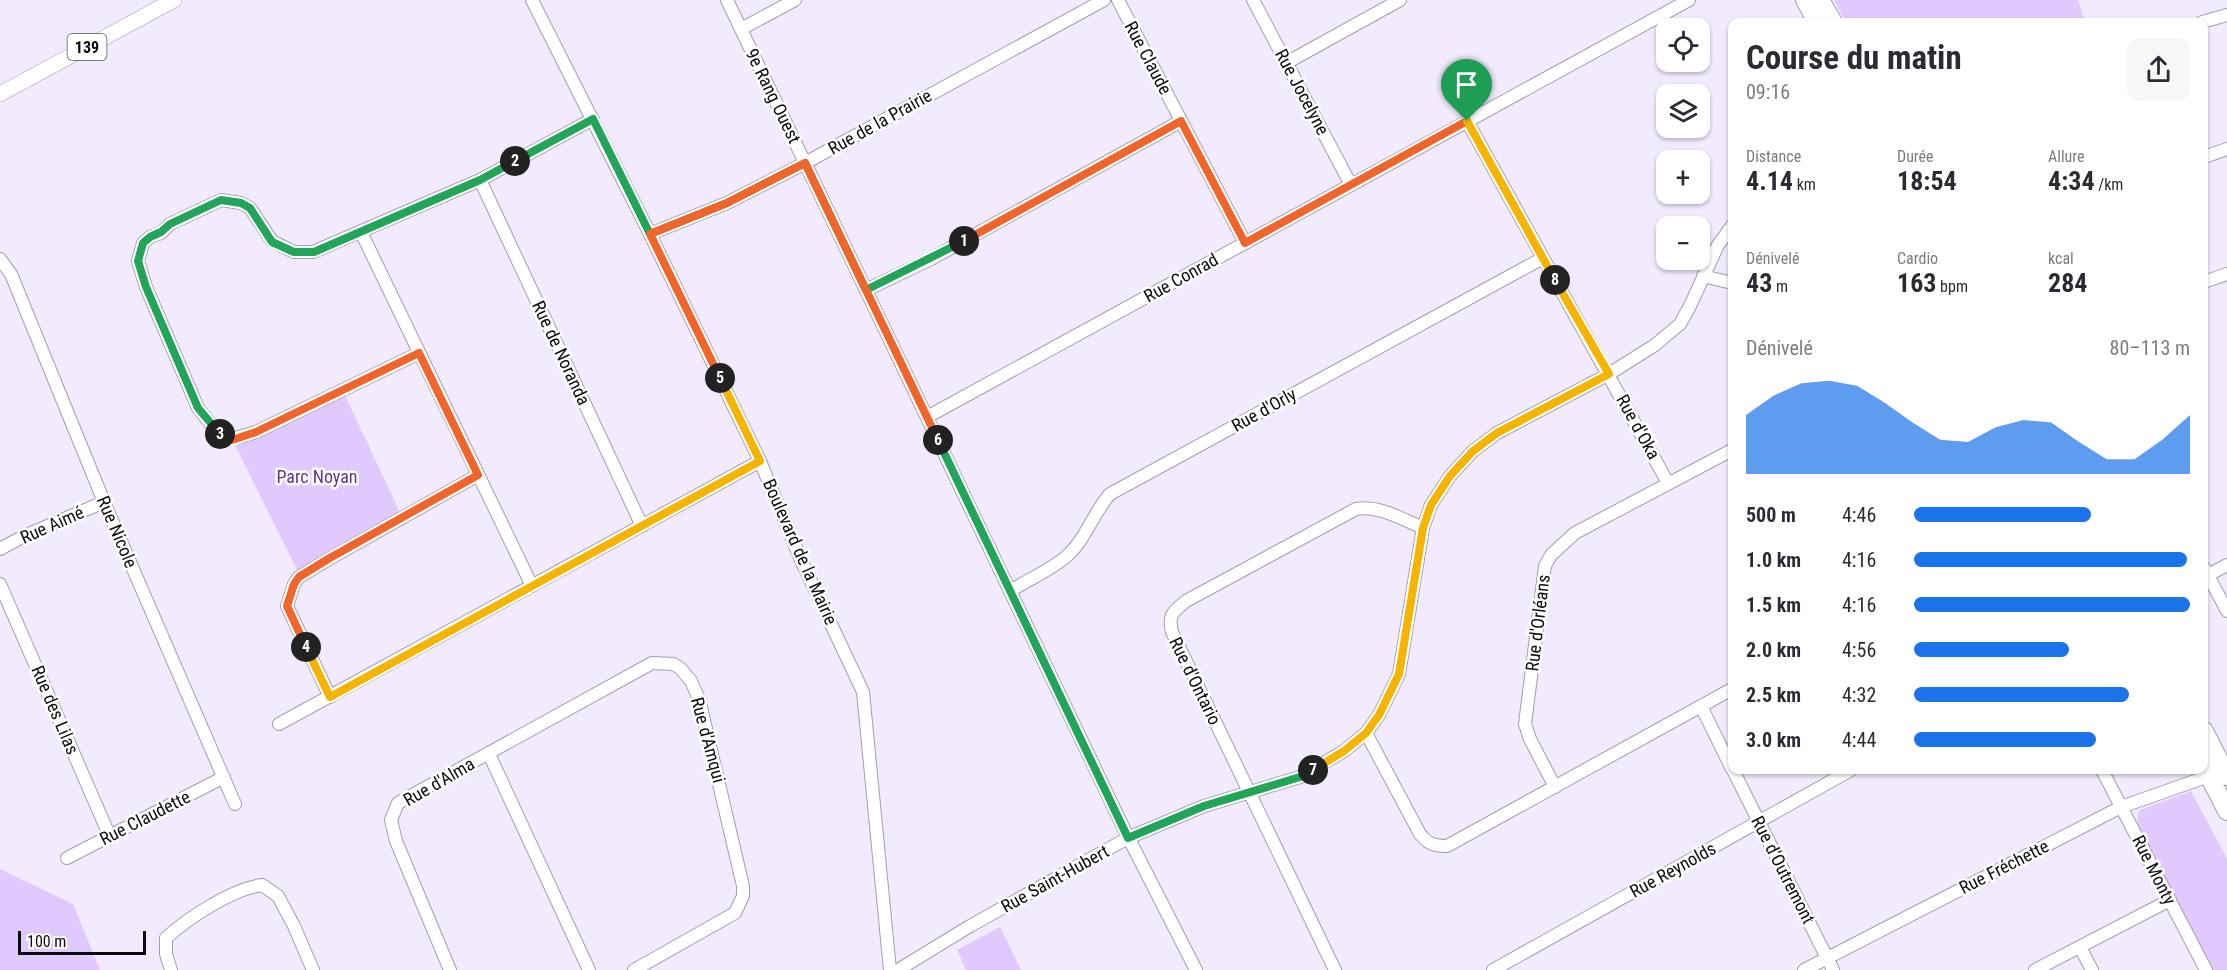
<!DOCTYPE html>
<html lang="fr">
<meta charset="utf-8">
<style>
body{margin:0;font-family:"Roboto Condensed",sans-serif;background:#f7f7f7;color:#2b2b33;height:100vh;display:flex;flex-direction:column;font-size:22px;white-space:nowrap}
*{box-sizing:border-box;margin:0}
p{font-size:20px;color:#7c7c81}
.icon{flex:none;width:33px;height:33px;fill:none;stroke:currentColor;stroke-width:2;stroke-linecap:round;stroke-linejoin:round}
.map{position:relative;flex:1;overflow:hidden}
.details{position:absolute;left:1728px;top:18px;width:480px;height:756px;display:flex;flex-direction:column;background:#fff;border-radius:12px;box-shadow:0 2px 4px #0004}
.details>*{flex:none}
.controls{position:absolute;left:1656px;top:18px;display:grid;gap:12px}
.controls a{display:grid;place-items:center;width:54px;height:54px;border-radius:12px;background:#fff;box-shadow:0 2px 4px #0004;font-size:30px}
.scale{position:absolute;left:18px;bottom:15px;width:128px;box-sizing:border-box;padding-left:6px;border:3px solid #0d0a10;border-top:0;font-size:16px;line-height:21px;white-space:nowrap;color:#0d0a10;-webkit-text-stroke:4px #fff;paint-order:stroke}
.pin{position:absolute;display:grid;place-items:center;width:51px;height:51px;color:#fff;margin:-62px -26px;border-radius:50% 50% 50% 0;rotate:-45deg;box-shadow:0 0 6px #0007}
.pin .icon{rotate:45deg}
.km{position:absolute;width:30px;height:30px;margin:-15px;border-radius:50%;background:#222;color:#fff;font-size:16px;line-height:30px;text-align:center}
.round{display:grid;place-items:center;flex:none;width:63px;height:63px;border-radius:12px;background:#f7f7f7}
.summary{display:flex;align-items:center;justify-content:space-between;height:102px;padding:0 18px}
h1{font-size:33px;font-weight:700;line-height:45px}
.stats{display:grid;grid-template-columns:repeat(3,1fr);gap:9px;height:102px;padding:6px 18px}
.stats div{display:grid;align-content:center}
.stats b{font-size:26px;font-weight:700}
.stats small{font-size:16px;font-weight:400}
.stats p{font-size:16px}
.chart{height:168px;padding:12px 18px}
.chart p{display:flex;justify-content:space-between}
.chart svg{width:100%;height:108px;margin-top:6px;fill:#1a73e8;opacity:.7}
ul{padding:0 18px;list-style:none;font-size:20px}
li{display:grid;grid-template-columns:96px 72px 1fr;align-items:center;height:45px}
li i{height:15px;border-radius:8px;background:#1a73e8}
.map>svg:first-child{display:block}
.green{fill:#e0cafd}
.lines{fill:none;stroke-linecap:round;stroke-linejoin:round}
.minor-casing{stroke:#a49dae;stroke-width:14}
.major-casing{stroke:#a49dae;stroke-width:16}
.highway-casing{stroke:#a49dae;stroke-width:20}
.minor{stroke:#fff;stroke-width:12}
.major{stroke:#fff;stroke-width:15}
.highway{stroke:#fff;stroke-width:18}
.split-1-casing{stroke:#fff;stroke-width:12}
.split-2-casing{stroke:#fff;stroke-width:12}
.split-3-casing{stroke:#fff;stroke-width:12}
.split-4-casing{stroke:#fff;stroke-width:12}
.split-5-casing{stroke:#fff;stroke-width:12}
.split-6-casing{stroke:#fff;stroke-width:12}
.split-7-casing{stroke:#fff;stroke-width:12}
.split-8-casing{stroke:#fff;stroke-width:12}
.split-9-casing{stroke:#fff;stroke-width:12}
.split-1{stroke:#f0652b;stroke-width:8}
.split-2{stroke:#22a559;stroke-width:8}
.split-3{stroke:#22a559;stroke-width:8}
.split-4{stroke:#f0652b;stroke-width:8}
.split-5{stroke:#f5b400;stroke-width:8}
.split-6{stroke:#f0652b;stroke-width:8}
.split-7{stroke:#22a559;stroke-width:8}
.split-8{stroke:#f5b400;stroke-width:8}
.split-9{stroke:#f5b400;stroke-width:8}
.labels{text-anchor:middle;stroke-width:5;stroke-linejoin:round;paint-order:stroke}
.shield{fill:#fff;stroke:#565458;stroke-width:1.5}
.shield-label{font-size:16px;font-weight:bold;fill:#0d0a10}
.street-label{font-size:18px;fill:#0d0a10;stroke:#fff}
.park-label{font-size:18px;fill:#603689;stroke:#fff}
</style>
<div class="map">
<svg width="2227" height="970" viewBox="0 0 2227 970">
<rect width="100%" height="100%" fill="#f2eafd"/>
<g class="green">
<path d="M1834 0H2078L2085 22H1846Z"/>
<path d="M342 389 403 519 298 572 233 441Z"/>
<path d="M2191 791 2227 859V970H2211L2137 825 2138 815 2140 810Z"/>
<path d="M0 869 73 904 100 970H0Z"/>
<path d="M1000 927 1021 970H966L957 950Z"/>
</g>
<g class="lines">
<defs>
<g id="minor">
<path d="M532 0 650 234 760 461 801 560 863 692 890 970"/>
<path d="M727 0 1125 831 1196 970"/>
<path d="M1118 0 1245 243"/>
<path d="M1253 0 1351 185"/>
<path d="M2202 22 2227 15"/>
<path d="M741 29 795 0"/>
<path d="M1286 63 1400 0"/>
<path d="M1467 121 1668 483"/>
<path d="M2204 157 2227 149"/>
<path d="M480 180 642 526"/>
<path d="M361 232 532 586"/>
<path d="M650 234 727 203 805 163 1104 0"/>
<path d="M0 259 11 274 104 502 235 804"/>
<path d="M1703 276 1732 283"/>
<path d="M2204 282 2227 274"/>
<path d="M866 290 931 259 1181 121"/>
<path d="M419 353 256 432 232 439 218 433 198 408 146 287 138 261 143 243 150 237 161 233 170 224 221 200 241 203 250 208 272 241 294 252H313L480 180 593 119"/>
<path d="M927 417 1689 0"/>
<path d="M0 549 24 536 104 502"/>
<path d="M2204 568 2227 611"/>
<path d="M2204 577 2227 565"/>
<path d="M0 584 110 837"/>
<path d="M1010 591C1028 580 1052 569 1067 556 1086 539 1093 513 1110 494L1543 258"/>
<path d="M330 697 287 606 294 584 299 577 329 559 478 475"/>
<path d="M1701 706 1732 769"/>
<path d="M279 724 760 461"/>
<path d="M1366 733 1420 834C1428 844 1434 846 1447 846L1732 689"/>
<path d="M489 754 589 970"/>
<path d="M1733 770 1833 970"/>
<path d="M2102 770 2206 970"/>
<path d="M1555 787 1530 739 1525 724 1545 566 1551 555 1575 533 1732 450"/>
<path d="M67 858 224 777"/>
<path d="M2080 947 2092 970"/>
<path d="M171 970 166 954V938C188 918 232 889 262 885L278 896 294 926 313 970"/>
<path d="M450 970 396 841 391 820 398 803 652 663 673 664 680 668 691 681 699 699 743 886V896L735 913 634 970"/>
<path d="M898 970 970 926 1128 838 1204 806 1300 777 1344 751 1366 733 1379 715 1399 674 1423 528 1431 505 1450 476 1473 451 1497 433 1609 374 1655 345 1680 324 1690 306 1718 245 1732 226"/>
<path d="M1335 970 1172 632C1168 614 1173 612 1186 601L1356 509C1379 505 1402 519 1423 528"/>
<path d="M1493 970 1851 770"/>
<path d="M1804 970 2121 807 2209 776"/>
<path d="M2035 970 2170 900"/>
</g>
<path id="major" d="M0 94 174 0"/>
<g id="highway">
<path d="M1805 0 1817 22"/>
<path d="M1820 0 1833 22"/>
<path d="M2204 731 2227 776"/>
<path d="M2204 766 2227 811"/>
</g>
</defs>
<use href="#minor" class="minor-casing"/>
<use href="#major" class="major-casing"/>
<use href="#highway" class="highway-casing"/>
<use href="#minor" class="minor"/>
<use href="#major" class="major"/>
<use href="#highway" class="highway"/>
</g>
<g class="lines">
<defs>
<path id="split-1" d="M964 241 1181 121 1245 243 1467 121"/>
<path id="split-2" d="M515 161 593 119 650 234 727 203 805 163 866 290 964 241"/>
<path id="split-3" d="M220 434 198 408 146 287 138 261 143 243 150 237 161 232 170 224 221 200 241 203 250 208 272 242 294 252H314L480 180 515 161"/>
<path id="split-4" d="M220 434 232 440 256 432 419 353 478 475 328 559 299 577 294 584 287 606 306 647"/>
<path id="split-5" d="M306 647 330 697 760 461 720 378"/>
<path id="split-6" d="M720 378 650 234 727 203 805 163 938 440"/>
<path id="split-7" d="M938 440 1128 838 1204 806 1300 777 1313 770"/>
<path id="split-8" d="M1313 770 1344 751 1366 733 1379 715 1399 674 1423 528 1431 505 1450 476 1473 451 1497 433 1609 374 1555 280"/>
<path id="split-9" d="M1467 121 1555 280"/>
</defs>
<use href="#split-1" class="split-1-casing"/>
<use href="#split-2" class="split-2-casing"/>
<use href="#split-3" class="split-3-casing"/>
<use href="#split-4" class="split-4-casing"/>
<use href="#split-5" class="split-5-casing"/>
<use href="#split-6" class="split-6-casing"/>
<use href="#split-7" class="split-7-casing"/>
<use href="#split-8" class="split-8-casing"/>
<use href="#split-9" class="split-9-casing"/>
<use href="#split-1" class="split-1"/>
<use href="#split-2" class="split-2"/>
<use href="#split-3" class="split-3"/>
<use href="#split-4" class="split-4"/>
<use href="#split-5" class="split-5"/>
<use href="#split-6" class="split-6"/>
<use href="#split-7" class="split-7"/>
<use href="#split-8" class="split-8"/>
<use href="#split-9" class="split-9"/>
</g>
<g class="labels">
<rect class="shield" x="67.5" y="34" width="39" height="26" rx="4.5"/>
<g class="shield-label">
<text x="87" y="53">139</text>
</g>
<g class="street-label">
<text transform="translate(1148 58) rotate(62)" y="6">Rue Claude</text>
<text transform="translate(1302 92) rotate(62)" y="6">Rue Jocelyne</text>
<text transform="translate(773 96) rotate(64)" y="6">9e Rang Ouest</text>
<text transform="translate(880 122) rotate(-29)" y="6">Rue de la Prairie</text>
<text transform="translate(1181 278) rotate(-29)" y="6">Rue Conrad</text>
<text transform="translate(561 353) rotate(65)" y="6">Rue de Noranda</text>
<text transform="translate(1264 410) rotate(-29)" y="6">Rue d'Orly</text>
<text transform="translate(1638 427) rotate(61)" y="6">Rue d'Oka</text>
<text transform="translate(52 525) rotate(-24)" y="6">Rue Aimé</text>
<text transform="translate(117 532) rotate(67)" y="6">Rue Nicole</text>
<text transform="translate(800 552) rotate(66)" y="6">Boulevard de la Mairie</text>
<text transform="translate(1538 623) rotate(-83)" y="6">Rue d'Orléans</text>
<text transform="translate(1195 681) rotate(64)" y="6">Rue d'Ontario</text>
<text transform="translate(55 710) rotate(67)" y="6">Rue des Lilas</text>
<text transform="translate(708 740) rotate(75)" y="6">Rue d'Amqui</text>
<text transform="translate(439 782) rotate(-30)" y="6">Rue d'Alma</text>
<text transform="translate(145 818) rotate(-27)" y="6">Rue Claudette</text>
<text transform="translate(2004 867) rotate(-27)" y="6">Rue Fréchette</text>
<text transform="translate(1673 870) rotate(-29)" y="6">Rue Reynolds</text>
<text transform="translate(1783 870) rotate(63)" y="6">Rue d'Outremont</text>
<text transform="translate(2154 870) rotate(63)" y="6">Rue Monty</text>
<text transform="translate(1055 879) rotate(-29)" y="6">Rue Saint-Hubert</text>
</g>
<g class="park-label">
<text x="317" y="483">Parc Noyan</text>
</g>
</g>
</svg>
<div class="controls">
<a><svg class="icon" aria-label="locate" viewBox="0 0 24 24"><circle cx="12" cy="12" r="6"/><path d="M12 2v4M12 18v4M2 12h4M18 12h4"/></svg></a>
<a><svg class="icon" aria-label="layers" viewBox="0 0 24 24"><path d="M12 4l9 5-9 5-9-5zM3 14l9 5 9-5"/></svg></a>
<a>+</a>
<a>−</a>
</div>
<div class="scale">100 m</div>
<div class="pin" style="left:1467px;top:121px;background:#1e9e55"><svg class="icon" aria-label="arrive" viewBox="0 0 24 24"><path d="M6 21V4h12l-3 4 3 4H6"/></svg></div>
<b class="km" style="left:964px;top:241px">1</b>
<b class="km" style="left:515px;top:161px">2</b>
<b class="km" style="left:220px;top:434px">3</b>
<b class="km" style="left:306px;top:647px">4</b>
<b class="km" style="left:720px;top:378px">5</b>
<b class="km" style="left:938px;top:440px">6</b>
<b class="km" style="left:1313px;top:770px">7</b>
<b class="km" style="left:1555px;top:280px">8</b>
<section class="details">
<div class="summary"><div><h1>Course du matin</h1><p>09:16</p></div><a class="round"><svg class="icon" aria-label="share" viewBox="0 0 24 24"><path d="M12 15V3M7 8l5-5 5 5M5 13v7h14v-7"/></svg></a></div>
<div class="stats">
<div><p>Distance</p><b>4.14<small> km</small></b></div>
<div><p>Durée</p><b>18:54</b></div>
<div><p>Allure</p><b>4:34<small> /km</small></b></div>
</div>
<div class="stats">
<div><p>Dénivelé</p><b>43<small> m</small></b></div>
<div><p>Cardio</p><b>163<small> bpm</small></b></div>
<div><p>kcal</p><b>284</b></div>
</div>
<div class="chart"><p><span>Dénivelé</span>80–113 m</p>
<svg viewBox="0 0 160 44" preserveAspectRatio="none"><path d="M0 44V20L10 12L20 7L30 6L40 8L50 15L60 23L70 30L80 31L90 25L100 22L110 23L120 31L130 38L140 38L150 30L160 20V44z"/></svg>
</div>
<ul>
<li><b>500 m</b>4:46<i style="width:64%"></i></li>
<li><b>1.0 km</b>4:16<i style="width:99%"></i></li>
<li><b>1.5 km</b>4:16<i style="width:100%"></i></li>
<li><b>2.0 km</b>4:56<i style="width:56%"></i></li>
<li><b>2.5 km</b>4:32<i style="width:78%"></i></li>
<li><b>3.0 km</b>4:44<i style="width:66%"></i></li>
</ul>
</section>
</div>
